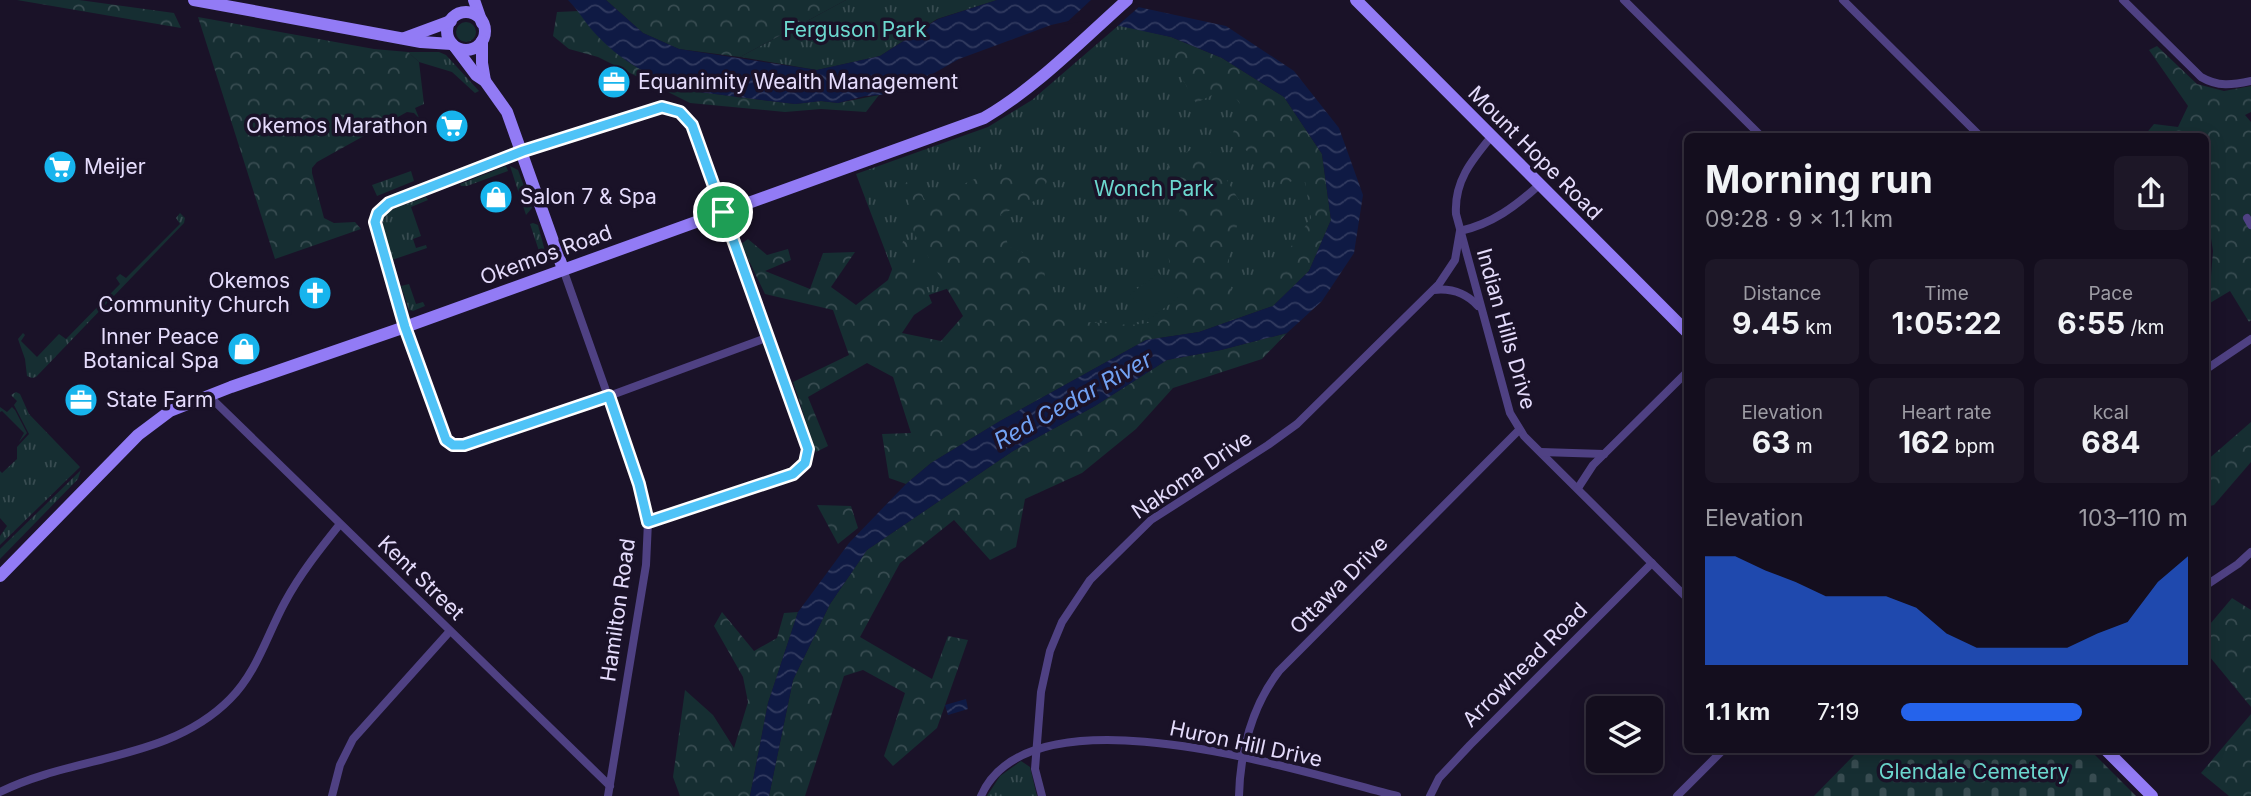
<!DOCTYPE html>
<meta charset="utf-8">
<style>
body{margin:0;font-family:Inter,sans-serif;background:#1d1727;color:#f1f3f6;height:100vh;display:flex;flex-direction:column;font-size:26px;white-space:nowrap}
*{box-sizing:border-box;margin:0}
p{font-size:23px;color:#9d9ca4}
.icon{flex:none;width:38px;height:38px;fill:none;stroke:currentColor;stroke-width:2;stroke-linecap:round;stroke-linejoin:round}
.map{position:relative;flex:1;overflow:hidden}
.drawer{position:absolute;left:1684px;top:133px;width:525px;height:620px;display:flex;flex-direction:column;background:#140e1e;border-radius:10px;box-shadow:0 4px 18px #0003,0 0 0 2px #332e3c}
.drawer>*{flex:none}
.tools{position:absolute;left:1586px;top:696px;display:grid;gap:14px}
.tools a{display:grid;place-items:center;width:77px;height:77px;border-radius:10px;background:#140e1e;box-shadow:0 4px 18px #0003,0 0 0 2px #332e3c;font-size:35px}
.pin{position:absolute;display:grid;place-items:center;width:60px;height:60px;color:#fff;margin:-30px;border:4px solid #fff;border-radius:50%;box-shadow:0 2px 7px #0007}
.round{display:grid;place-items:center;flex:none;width:74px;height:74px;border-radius:10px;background:#1d1727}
.overview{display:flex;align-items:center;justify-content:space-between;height:119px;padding:0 21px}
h1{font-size:38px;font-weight:700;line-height:52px}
.metrics{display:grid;grid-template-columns:repeat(3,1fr);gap:10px;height:119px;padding:7px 21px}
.metrics div{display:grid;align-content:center;border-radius:10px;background:#1d1727;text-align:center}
.metrics b{font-size:30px;font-weight:700}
.metrics small{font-size:19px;font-weight:400}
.metrics p{font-size:19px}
.chart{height:196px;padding:14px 21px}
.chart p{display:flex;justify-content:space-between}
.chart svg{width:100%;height:126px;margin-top:7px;fill:#2563eb;opacity:.7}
ul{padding:0 21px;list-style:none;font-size:23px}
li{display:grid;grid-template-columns:112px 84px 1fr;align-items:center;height:52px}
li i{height:18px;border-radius:9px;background:#2563eb}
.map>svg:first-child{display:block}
.grass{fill:url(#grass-tufts)}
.forest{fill:url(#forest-crowns)}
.cemetery{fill:url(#cemetery-stones)}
.pitch{fill:#162e32}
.water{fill:url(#water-waves)}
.pier{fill:#1a1228}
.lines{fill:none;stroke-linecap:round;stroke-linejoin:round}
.street{stroke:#4f4183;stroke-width:8}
.secondary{stroke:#927bf5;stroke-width:12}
.route-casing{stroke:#fff;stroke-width:14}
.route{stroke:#4fc3f7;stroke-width:9}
.labels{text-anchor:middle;stroke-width:7;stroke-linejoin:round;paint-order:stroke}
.park-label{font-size:21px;fill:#6cd8cf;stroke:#1a1228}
.poi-label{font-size:21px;fill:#e5dcfc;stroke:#1a1228;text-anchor:start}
.street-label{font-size:21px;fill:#e5dcfc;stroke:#1a1228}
.water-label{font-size:23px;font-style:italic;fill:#72a2f4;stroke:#1a1228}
</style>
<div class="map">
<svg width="2251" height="796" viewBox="0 0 2251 796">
<defs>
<pattern id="grass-tufts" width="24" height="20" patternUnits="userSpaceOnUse" patternTransform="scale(1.75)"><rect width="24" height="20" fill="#162e32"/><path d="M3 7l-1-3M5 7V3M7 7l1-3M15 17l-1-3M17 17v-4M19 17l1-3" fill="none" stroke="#384c51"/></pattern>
<pattern id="forest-crowns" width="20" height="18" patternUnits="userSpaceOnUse" patternTransform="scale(1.75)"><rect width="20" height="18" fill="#162e32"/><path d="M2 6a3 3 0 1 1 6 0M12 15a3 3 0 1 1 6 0" fill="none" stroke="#384c51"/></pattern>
<pattern id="cemetery-stones" width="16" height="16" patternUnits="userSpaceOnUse" patternTransform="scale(1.75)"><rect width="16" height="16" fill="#162e32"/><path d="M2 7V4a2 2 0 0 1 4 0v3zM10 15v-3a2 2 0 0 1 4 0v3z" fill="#384c51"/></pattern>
<pattern id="water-waves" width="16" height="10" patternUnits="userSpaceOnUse" patternTransform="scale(1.75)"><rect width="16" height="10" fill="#0f1a44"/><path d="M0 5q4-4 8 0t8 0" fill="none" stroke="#323b60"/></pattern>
</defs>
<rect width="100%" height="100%" fill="#1a1228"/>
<g class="grass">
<path d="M846 0H997L937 19 880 56 817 70 740 57Z"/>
<circle cx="466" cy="32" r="10"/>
<path d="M1119 25 1171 37 1284 97 1331 220 1273 306 979 357 976 279 905 303 856 174 988 127 1032 100Z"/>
<path d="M408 52H439L446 55 479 91 475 93 452 72 419 62Z"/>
<path d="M506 166 508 171 467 186H461L460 184Z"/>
<path d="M510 166 518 170 532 208 526 215Z"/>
<path d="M411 171 414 181 377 196 372 185Z"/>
<path d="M426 197 428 200 411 207 421 236 413 239 416 248 426 245 427 248 392 260C376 209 377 215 426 197Z"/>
<path d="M180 213 185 218 184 223 36 377 32 378 27 376 25 359 18 339 23 333 25 335 21 341 37 357 59 334 66 339 120 284 116 278 120 274 126 278 180 224 176 218Z"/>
<path d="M533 223 538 225 546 255 541 257 530 224Z"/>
<path d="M409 284 416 304 423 302 425 306 413 311 409 310 401 286Z"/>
<path d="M16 392 20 394 29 414 80 467 0 545V536L7 526 0 518V471L2 473 17 459V447L29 434 14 405 17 401 11 395Z"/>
<path d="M0 407 7 412 12 407 15 410 27 433 19 442 24 433 2 411 0 412Z"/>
<path d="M81 470 78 479 0 559V549Z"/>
<path d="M1021 761 1030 767 1037 796H987L1000 776Z"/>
</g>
<g class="forest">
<path d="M17 0H79L174 13 181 28Z"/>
<path d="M606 0H846L740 57 679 49 643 33Z"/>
<path d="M579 11C592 29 623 62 643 70 663 78 682 80 699 92L795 104 821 101 838 103 879 95 866 112 821 109 785 112 690 103 598 57 569 49 553 36 557 12Z"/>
<path d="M198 17 374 49 408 52 419 62 424 104 415 108 419 118 414 113 407 112 317 162 312 168V173L324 218 334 223 355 222 361 229 275 259Z"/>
<path d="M1171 37 1222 58 1284 97 1322 154 1331 220 1309 271 1273 306 1199 332 1146 340 1000 421 931 463 906 484 889 478 882 434 911 433 893 377 867 363 808 397 828 446 816 452 793 382 849 355 833 310 765 294 741 244 748 239 767 255 788 249 791 260 765 271 810 289 823 253 855 252 831 287 856 305 888 280 905 236 932 303 914 315 902 333 941 341 963 316 914 233 905 184 914 174 924 199 938 196 996 169 1048 177 1042 198 1001 214 1008 246 1044 262 1046 299 1071 321 1131 325 1148 323 1176 311 1168 253 1183 197 1167 164 1204 142 1243 207C1232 243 1220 267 1237 303L1288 251 1311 218 1304 175 1280 187 1232 135 1243 108 1228 87 1196 103 1169 55Z"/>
<path d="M2157 46 2197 84 2224 91 2251 86V112L2245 115 2251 122V320L2249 322 2230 291 2205 306V289H2210L2213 251 2205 200V136H2144L2154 124 2178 127 2188 106 2149 50Z"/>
<path d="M1287 333 1262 359 1173 388 1136 429 1082 473 1025 499 1016 547 990 560 954 520 900 563 860 637 932 679 948 636 968 640 937 728 893 766 884 756 905 693 863 670 844 676 805 796H769L793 680 830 604 867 550 1013 451 1095 406 1167 360 1221 350Z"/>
<path d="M2251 422V462L2214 505 2205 507V462Z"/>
<path d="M817 505 851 506 858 528 838 544Z"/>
<path d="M2232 598 2251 610V707L2205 651V630Z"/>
<path d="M722 612 754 651 777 638 784 613 798 612 768 703 750 796H680L673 777 685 690 713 715 734 748 748 702 743 677 714 626Z"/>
<path d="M2251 714V796H2229L2201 773Z"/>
</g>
<path class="cemetery" d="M1860 749H2089L2136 796H1814Z"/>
<path class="pitch" d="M1159 273 1178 298 1149 319 1130 294Z"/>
<g class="water">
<path d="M568 0H606L643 33 679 49 817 70 880 56 938 19 997 0H1106L1226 26 1294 71 1339 128 1363 195 1354 253 1322 301 1287 333 1221 350 1167 360 1095 406 1013 451 867 550 830 604 793 680 769 796H750L768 703 798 612 849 543 906 484 931 463 1000 421 1146 340 1199 332 1273 306 1309 271 1331 220 1322 154 1284 97 1222 58 1171 37 1082 18 1051 25 959 59 915 84 892 94 865 96 838 103 821 101 795 104 699 92C681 79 658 79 638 68 622 59 604 44 592 30 583 19 577 9 568 0Z"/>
<path d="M966 699 968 709 948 715 945 705Z"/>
</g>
<path class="pier" d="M1091 0H1121L1141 5 1115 28 1082 21 1064 25Z"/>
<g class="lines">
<g class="street">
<path d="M1624 0 1761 136"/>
<path d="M1843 0 1980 136"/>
<path d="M2123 0 2201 77C2218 87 2232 85 2251 81"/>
<path d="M1491 137C1471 161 1454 182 1456 214L1510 413 1524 436 1687 598"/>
<path d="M2247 218 2251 225"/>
<path d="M563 269 639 484 648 522 646 565 608 796"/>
<path d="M1434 290C1452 288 1466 293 1478 306"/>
<path d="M2205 370 2251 339"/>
<path d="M208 395 610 786"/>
<path d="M1541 452 1604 454"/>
<path d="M1578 488 1593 465 1687 372"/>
<path d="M648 522 793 474 805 463 808 449 688 120 671 108H653L523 151 389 203 378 213 375 227 405 327 443 437 452 445H464L609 396 769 337"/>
<path d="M2205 586 2238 564 2251 552"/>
<path d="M0 792C74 755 169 761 230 699 257 672 267 635 285 602 300 574 320 549 340 524"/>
<path d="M332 796 340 765 353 739 450 631"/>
<path d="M981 796C1031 682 1308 774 1397 796"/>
<path d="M1042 796 1035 769 1041 692 1050 651 1062 622 1090 580 1151 520 1268 445 1297 424 1439 284 1455 260 1460 231C1492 224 1516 206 1539 185"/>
<path d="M1239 796C1240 752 1252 706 1279 671L1519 430"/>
<path d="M1430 796 1439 778 1470 745 1652 563"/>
<path d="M1677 796 1724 749"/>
</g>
<g class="secondary">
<path d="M194 0 421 42 452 44"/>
<path d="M474 0 482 23"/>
<path d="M1356 0 1687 332"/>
<circle cx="466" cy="31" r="19"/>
<path d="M405 38 451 21"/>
<path d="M482 41V63L485 81"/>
<path d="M455 47 476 75 485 81 507 112 563 269"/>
<path d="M0 576 138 435 170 411 231 387 405 327 984 118C1037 87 1081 41 1127 0"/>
<path d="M2105 749 2152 796"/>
</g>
</g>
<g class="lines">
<defs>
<path id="route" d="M662 107 680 112 692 125 808 449 805 463 793 474 648 522 639 484 609 396 464 445H453L446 440 405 327 375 222 378 213 389 203 523 151Z"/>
</defs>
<use href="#route" class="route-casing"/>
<use href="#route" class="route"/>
</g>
<defs>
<symbol id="office-disc" viewBox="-11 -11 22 22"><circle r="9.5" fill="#17b4ed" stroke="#1a1228"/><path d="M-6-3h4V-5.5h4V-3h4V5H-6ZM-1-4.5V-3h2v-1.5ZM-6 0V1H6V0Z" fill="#fff"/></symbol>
<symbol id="supermarket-disc" viewBox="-11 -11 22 22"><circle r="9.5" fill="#17b4ed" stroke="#1a1228"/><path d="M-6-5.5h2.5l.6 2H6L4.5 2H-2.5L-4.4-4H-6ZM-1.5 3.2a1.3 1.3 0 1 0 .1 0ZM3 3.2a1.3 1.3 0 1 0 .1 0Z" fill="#fff"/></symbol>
<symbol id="shop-disc" viewBox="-11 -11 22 22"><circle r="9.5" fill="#17b4ed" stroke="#1a1228"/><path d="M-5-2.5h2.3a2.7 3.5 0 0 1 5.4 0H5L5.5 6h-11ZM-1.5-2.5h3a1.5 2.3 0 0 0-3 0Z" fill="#fff"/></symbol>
<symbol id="church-disc" viewBox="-11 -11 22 22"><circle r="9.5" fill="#17b4ed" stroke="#1a1228"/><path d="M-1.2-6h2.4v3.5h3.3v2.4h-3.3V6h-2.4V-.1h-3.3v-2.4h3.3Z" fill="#fff"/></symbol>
</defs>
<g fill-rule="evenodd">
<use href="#office-disc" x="595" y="63" width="38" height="38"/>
<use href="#supermarket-disc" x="433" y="107" width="38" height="38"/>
<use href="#supermarket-disc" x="41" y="148" width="38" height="38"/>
<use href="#shop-disc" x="477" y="178" width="38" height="38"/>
<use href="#church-disc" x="296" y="274" width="38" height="38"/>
<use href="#shop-disc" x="225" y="330" width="38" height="38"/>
<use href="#office-disc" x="62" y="381" width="38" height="38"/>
</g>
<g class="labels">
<g class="park-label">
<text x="855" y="37">Ferguson Park</text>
<text x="1154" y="196">Wonch Park</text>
<text x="1974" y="779">Glendale Cemetery</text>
</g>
<g class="poi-label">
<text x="638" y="89">Equanimity Wealth Management</text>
<text x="428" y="133" text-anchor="end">Okemos Marathon</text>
<text x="84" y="174">Meijer</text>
<text x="520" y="204">Salon 7 &amp; Spa</text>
<text x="290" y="288" text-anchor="end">Okemos<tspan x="290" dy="24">Community Church</tspan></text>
<text x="219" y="344" text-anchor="end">Inner Peace<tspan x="219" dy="24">Botanical Spa</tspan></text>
<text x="106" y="407">State Farm</text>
</g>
<g class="street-label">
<text transform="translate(1535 153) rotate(45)" y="7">Mount Hope Road</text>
<text transform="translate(546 255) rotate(-20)" y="7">Okemos Road</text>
<text transform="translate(1506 329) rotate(74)" y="7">Indian Hills Drive</text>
<text transform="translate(1192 475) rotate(-34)" y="7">Nakoma Drive</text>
<text transform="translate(421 578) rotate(44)" y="7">Kent Street</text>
<text transform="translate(1339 585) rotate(-45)" y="7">Ottawa Drive</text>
<text transform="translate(618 610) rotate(-82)" y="7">Hamilton Road</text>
<text transform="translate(1525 665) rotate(-45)" y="7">Arrowhead Road</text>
<text transform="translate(1246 744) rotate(12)" y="7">Huron Hill Drive</text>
</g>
<g class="water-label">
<text transform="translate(1073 400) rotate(-29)" y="8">Red Cedar River</text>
</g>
</g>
</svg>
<div class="tools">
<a><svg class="icon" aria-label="layers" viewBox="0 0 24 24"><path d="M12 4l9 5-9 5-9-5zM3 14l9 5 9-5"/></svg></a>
</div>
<div class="pin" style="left:723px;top:212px;background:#1e9e55"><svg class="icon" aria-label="arrive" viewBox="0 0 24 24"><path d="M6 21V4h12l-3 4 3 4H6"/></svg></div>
<section class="drawer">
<div class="overview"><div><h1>Morning run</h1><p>09:28 · 9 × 1.1 km</p></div><a class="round"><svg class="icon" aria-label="share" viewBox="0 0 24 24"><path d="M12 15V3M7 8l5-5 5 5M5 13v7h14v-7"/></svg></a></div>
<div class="metrics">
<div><p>Distance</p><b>9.45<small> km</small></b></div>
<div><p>Time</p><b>1:05:22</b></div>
<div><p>Pace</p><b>6:55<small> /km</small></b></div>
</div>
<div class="metrics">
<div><p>Elevation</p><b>63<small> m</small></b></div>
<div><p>Heart rate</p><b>162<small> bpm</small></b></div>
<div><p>kcal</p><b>684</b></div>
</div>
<div class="chart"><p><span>Elevation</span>103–110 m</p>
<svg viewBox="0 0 160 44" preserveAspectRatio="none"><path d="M0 44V6L10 6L20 11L30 15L40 20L50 20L60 20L70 24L80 33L90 38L100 38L110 38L120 38L130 33L140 29L150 15L160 6V44z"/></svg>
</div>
<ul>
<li><b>1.1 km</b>7:19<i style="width:63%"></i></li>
</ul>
</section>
</div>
